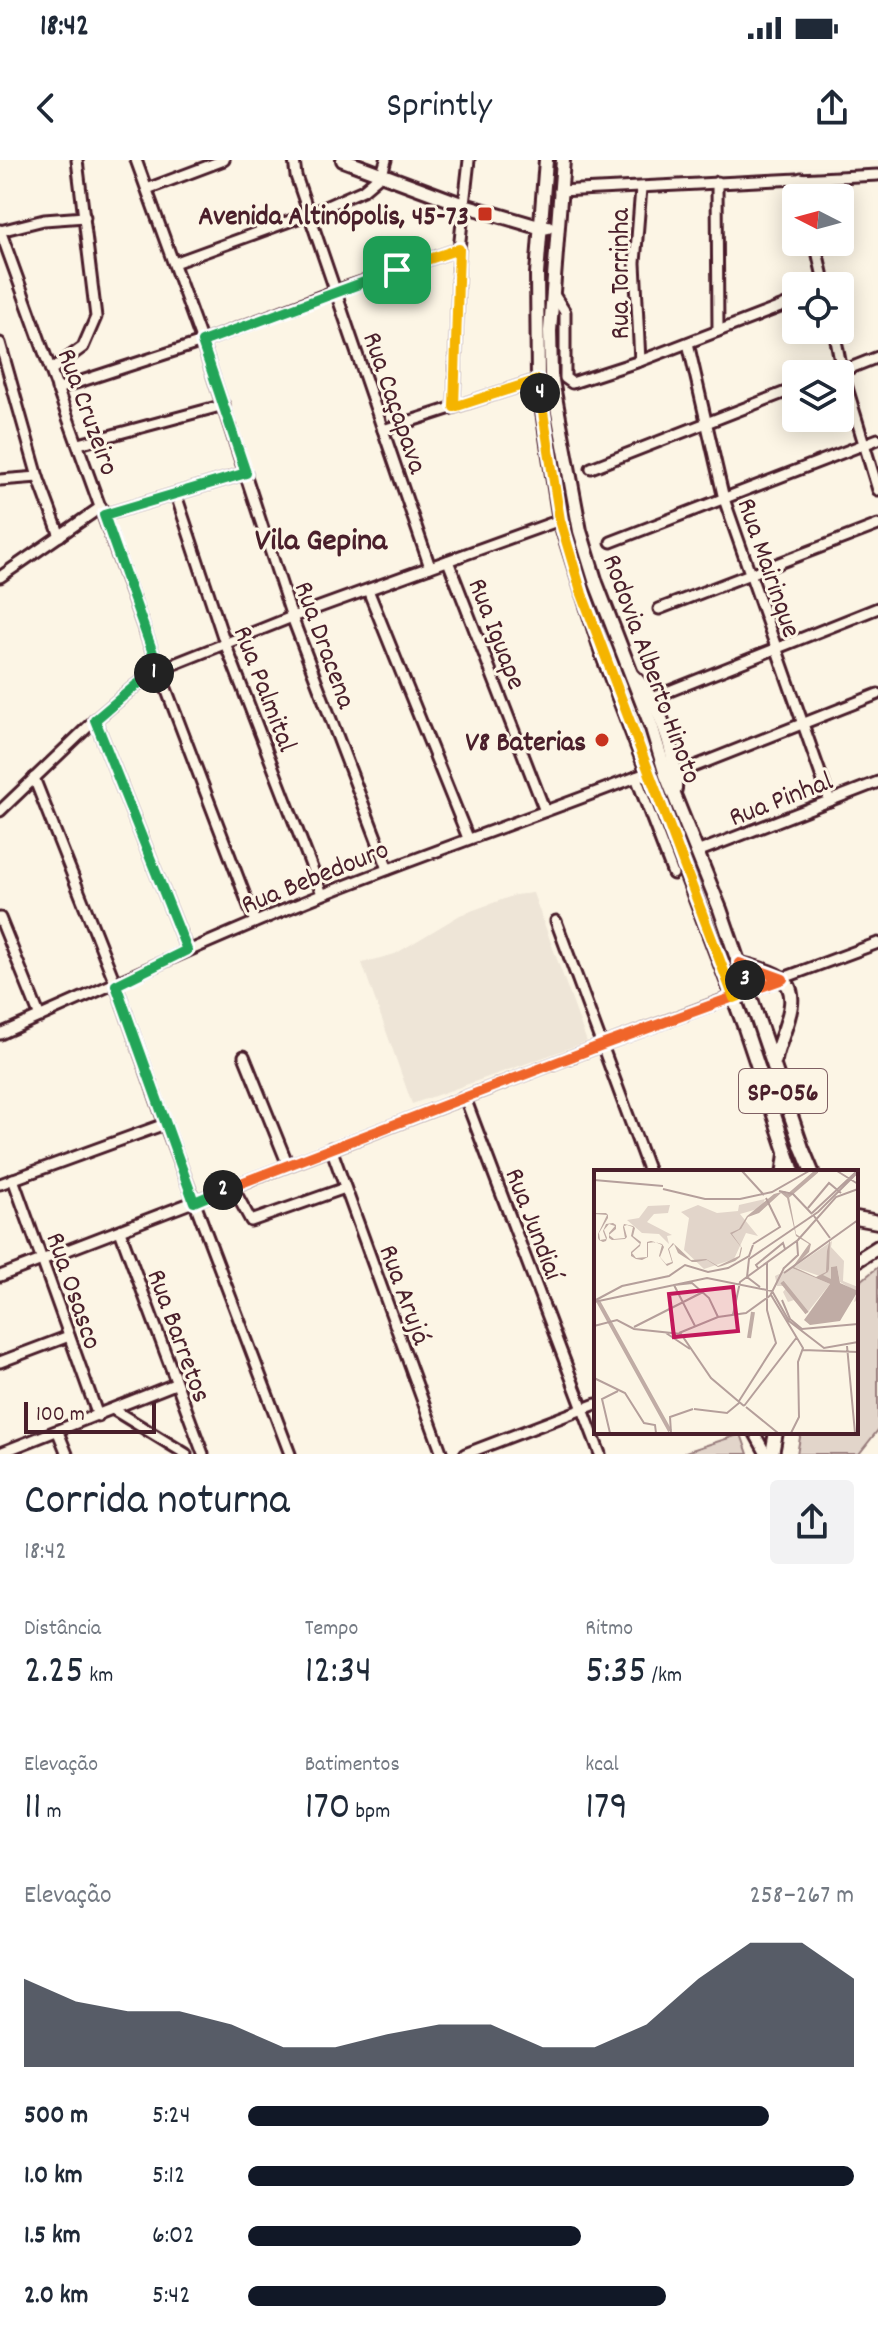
<!DOCTYPE html>
<html lang="pt">
<meta charset="utf-8">
<style>
body{margin:0;font-family:Dekko,sans-serif;background:#f2f2f3;color:#1f2937;height:100vh;display:flex;flex-direction:column;font-size:30px;white-space:nowrap}
*{box-sizing:border-box;margin:0}
p{font-size:26px;color:#747a83}
.icon{flex:none;width:44px;height:44px;fill:none;stroke:currentColor;stroke-width:2;stroke-linecap:round;stroke-linejoin:round}
.map{position:relative;height:1294px;overflow:hidden}
.side{display:flex;flex-direction:column;background:#fff;flex:1}
.side>*{flex:none}
.needle{width:52px;rotate:276deg}
.controls{position:absolute;left:782px;top:24px;display:grid;gap:16px}
.controls a{display:grid;place-items:center;width:72px;height:72px;border-radius:8px;background:#fff;box-shadow:0 4px 20px #0003;font-size:40px}
.scale{position:absolute;left:24px;bottom:20px;width:132px;box-sizing:border-box;padding-left:8px;border:4px solid #4a1f2b;border-top:0;font-size:22px;line-height:28px;white-space:nowrap;color:#4a1f2b;-webkit-text-stroke:6px #fcf5e5;paint-order:stroke}
.pin{position:absolute;display:grid;place-items:center;width:68px;height:68px;color:#fff;margin:-34px;border-radius:16px;box-shadow:0 4px 12px #0006}
.km{position:absolute;width:40px;height:40px;margin:-20px;border-radius:50%;background:#222;color:#fff;font-size:22px;line-height:40px;text-align:center}
.round{display:grid;place-items:center;flex:none;width:84px;height:84px;border-radius:8px;background:#f2f2f3}
.head{display:flex;align-items:center;justify-content:space-between;height:136px;padding:0 24px}
h1{font-size:44px;font-weight:600;line-height:60px}
.metrics{display:grid;grid-template-columns:repeat(3,1fr);gap:12px;height:136px;padding:8px 24px}
.metrics div{display:grid;align-content:center}
.metrics b{font-size:40px;font-weight:600}
.metrics small{font-size:22px;font-weight:400}
.metrics p{font-size:22px}
.chart{height:224px;padding:16px 24px}
.chart p{display:flex;justify-content:space-between}
.chart svg{width:100%;height:144px;margin-top:8px;fill:#111827;opacity:.7}
ul{padding:0 24px;list-style:none;font-size:26px}
li{display:grid;grid-template-columns:128px 96px 1fr;align-items:center;height:60px}
li i{height:20px;border-radius:10px;background:#111827}
.status{display:flex;justify-content:space-between;align-items:center;height:56px;padding:0 40px;background:#fff;direction:ltr}
.status svg{height:22px;fill:currentColor}
header{display:flex;justify-content:space-between;align-items:center;height:104px;padding:0 24px;background:#fff;font-size:36px;font-weight:600}
.map>svg:first-child{display:block}
.built{fill:#eee5d7}
.green{fill:#e2d5ca;stroke:#967a7a;stroke-width:2}
.lines{fill:none;stroke-linecap:round;stroke-linejoin:round}
.minor-casing{stroke:#4a1f2b;stroke-width:15}
.major-casing{stroke:#4a1f2b;stroke-width:18}
.minor{stroke:#fcf5e5;stroke-width:9}
.major{stroke:#fcf5e5;stroke-width:12}
.split-1-casing{stroke:#fff;stroke-width:16}
.split-2-casing{stroke:#fff;stroke-width:16}
.split-3-casing{stroke:#fff;stroke-width:16}
.split-4-casing{stroke:#fff;stroke-width:16}
.split-5-casing{stroke:#fff;stroke-width:16}
.split-1{stroke:#22a559;stroke-width:10}
.split-2{stroke:#22a559;stroke-width:10}
.split-3{stroke:#f0652b;stroke-width:10}
.split-4{stroke:#f5b400;stroke-width:10}
.split-5{stroke:#f5b400;stroke-width:10}
.poi-dot{fill:#c8321e;stroke:#fcf5e5;stroke-width:3}
.labels{text-anchor:middle;stroke-width:6;stroke-linejoin:round;paint-order:stroke}
.shield{fill:#fcf5e5;stroke:#7f5f63;stroke-width:2}
.shield-label{font-size:26px;font-weight:bold;fill:#4a1f2b}
.poi-label{font-size:28px;font-weight:bold;fill:#4a1f2b;stroke:#fcf5e5;text-anchor:end}
.street-label{font-size:28px;fill:#4a1f2b;stroke:#fcf5e5}
.quarter-label{font-size:32px;font-weight:bold;fill:#4a1f2b;stroke:#fcf5e5}
.inset-river{fill:none;stroke:#c0aca5;stroke-width:4}
.inset-road{fill:none;stroke:#b59f9b;stroke-width:2}
.view{fill:#c2185b;fill-opacity:0.15;stroke:#c2185b;stroke-width:4}
.inset-edge{fill:none;stroke:#4a1f2b;stroke-width:4}
</style>
<div class="status"><b>18:42</b><svg viewBox="0 0 49 12"><path d="M0 12V9h3v3zM5 12V6h3v6zM10 12V3h3v9zM15 12V0h3v12zM26 1h20v11H26zM47 4h2v5h-2z"/></svg></div>
<header><svg class="icon" aria-label="back" viewBox="0 0 24 24"><path d="M15 5l-7 7 7 7"/></svg>Sprintly<svg class="icon" aria-label="share" viewBox="0 0 24 24"><path d="M12 15V3M7 8l5-5 5 5M5 13v7h14v-7"/></svg></header>
<div class="map">
<svg width="878" height="1294" viewBox="0 0 878 1294">
<rect width="100%" height="100%" fill="#fcf5e5"/>
<filter id="ink" filterUnits="userSpaceOnUse"><feTurbulence type="fractalNoise" baseFrequency=".0125" numOctaves="2"/><feDisplacementMap in="SourceGraphic" scale="16" xChannelSelector="R" yChannelSelector="G"/><feConvolveMatrix kernelMatrix="1 2 1 2 8 2 1 2 1" color-interpolation-filters="sRGB"/></filter>
<g filter="url(#ink)">
<path class="built" d="M533 733 587 882 412 944 362 803 395 794 460 755 515 735Z"/>
<g class="green">
<path d="M878 1107V1270L859 1294H797L801 1272H856V1125Z"/>
<path d="M741 1274 748 1294H686L685 1292Z"/>
</g>
<g class="lines">
<defs>
<g id="minor">
<path d="M136 0 202 182 292 457 388 709"/>
<path d="M294 0 296 16 309 54 430 407"/>
<path d="M801 18 805 38"/>
<path d="M717 22 718 171"/>
<path d="M147 29 224 0"/>
<path d="M559 31 878 15"/>
<path d="M0 70 159 510 255 762"/>
<path d="M0 71 44 60 85 57"/>
<path d="M815 82 825 126"/>
<path d="M174 103 309 54 363 30 382 14 386 0"/>
<path d="M553 133 565 152V218L572 223 640 201 796 141"/>
<path d="M834 170 842 211 878 330"/>
<path d="M0 183 38 317 60 376"/>
<path d="M688 183 724 339 830 641"/>
<path d="M640 201 635 103 641 28"/>
<path d="M51 210 83 187 96 157 77 0"/>
<path d="M835 214 878 197"/>
<path d="M57 229 202 182 335 131 459 89"/>
<path d="M454 247 459 89 469 0"/>
<path d="M383 270 538 220"/>
<path d="M79 284 224 245"/>
<path d="M591 308 796 228"/>
<path d="M0 320 38 317"/>
<path d="M176 335 225 483 322 734"/>
<path d="M104 355 246 313"/>
<path d="M611 382 878 279"/>
<path d="M448 401 545 651"/>
<path d="M0 417 101 347"/>
<path d="M368 430 468 678"/>
<path d="M659 449 878 365"/>
<path d="M652 538 878 448"/>
<path d="M95 560 187 790"/>
<path d="M675 614 878 534"/>
<path d="M636 617 673 714"/>
<path d="M34 618 116 825 165 964 290 1294"/>
<path d="M0 651 95 560 135 526 159 510 292 457 560 360"/>
<path d="M697 692 878 622"/>
<path d="M0 758 40 857"/>
<path d="M556 761 649 1012"/>
<path d="M0 874C108 827 215 777 324 734 432 691 542 654 649 612"/>
<path d="M244 896 288 1005"/>
<path d="M465 938 600 1294"/>
<path d="M331 988 442 1294"/>
<path d="M782 1012 785 990"/>
<path d="M13 1019 98 1256"/>
<path d="M0 1024 165 964"/>
<path d="M232 1026 251 1061 345 1028"/>
<path d="M120 1071 203 1294"/>
<path d="M0 1116 602 885 878 783"/>
<path d="M0 1202 69 1176"/>
<path d="M114 1250 186 1294"/>
<path d="M58 1272 67 1294"/>
<path d="M754 1272 766 1294"/>
<path d="M0 1293 175 1224"/>
<path d="M465 1294 596 1244"/>
</g>
<g id="major">
<path d="M343 0 464 45 542 68 548 67"/>
<path d="M546 0 537 114 538 220 560 360 603 496 744 865 793 1012"/>
<path d="M563 0 550 171 551 215 580 371 596 423 652 568 666 615 720 749 802 988 812 1012"/>
<path d="M632 515C659 539 677 592 675 629"/>
<path d="M739 803C752 807 769 810 781 818 806 835 778 878 775 900"/>
<path d="M856 1058 878 1062"/>
<path d="M856 1101 878 1087"/>
<path d="M772 1294 776 1272"/>
</g>
</defs>
<use href="#minor" class="minor-casing"/>
<use href="#major" class="major-casing"/>
<use href="#minor" class="minor"/>
<use href="#major" class="major"/>
</g>
</g>
<g class="lines" filter="url(#ink)">
<defs>
<path id="split-1" d="M154 513 159 510 104 355 246 313 202 182 397 110"/>
<path id="split-2" d="M154 513 135 526 95 560 187 790 116 825 194 1042 223 1030"/>
<path id="split-3" d="M223 1030 602 885 783 819 739 803 745 820"/>
<path id="split-4" d="M540 233 560 360 582 434 734 838 749 832 745 820"/>
<path id="split-5" d="M397 110 459 89 454 247 538 220 540 233"/>
</defs>
<use href="#split-1" class="split-1-casing"/>
<use href="#split-2" class="split-2-casing"/>
<use href="#split-3" class="split-3-casing"/>
<use href="#split-4" class="split-4-casing"/>
<use href="#split-5" class="split-5-casing"/>
<use href="#split-1" class="split-1"/>
<use href="#split-2" class="split-2"/>
<use href="#split-3" class="split-3"/>
<use href="#split-4" class="split-4"/>
<use href="#split-5" class="split-5"/>
</g>
<g class="poi-dot">
<rect x="477" y="46" width="16" height="16" rx="4"/>
<circle cx="602" cy="580" r="8"/>
</g>
<g class="labels">
<rect class="shield" x="739" y="909" width="88" height="44" rx="6"/>
<g class="shield-label">
<text x="783" y="940">SP-056</text>
</g>
<g class="poi-label">
<text x="469" y="64">Avenida Altinópolis, 45-73</text>
<text x="586" y="590">V8 Baterias</text>
</g>
<g class="street-label">
<text transform="translate(618 114) rotate(-90)" y="10">Rua Torrinha</text>
<text transform="translate(397 242) rotate(71)" y="10">Rua Caçapava</text>
<text transform="translate(90 251) rotate(70)" y="10">Rua Cruzeiro</text>
<text transform="translate(771 407) rotate(71)" y="10">Rua Mairinque</text>
<text transform="translate(499 473) rotate(69)" y="10">Rua Iguape</text>
<text transform="translate(327 484) rotate(70)" y="10">Rua Dracena</text>
<text transform="translate(654 508) rotate(70)" y="10">Rodovia Alberto Hinoto</text>
<text transform="translate(267 528) rotate(69)" y="10">Rua Palmital</text>
<text transform="translate(780 637) rotate(-21)" y="10">Rua Pinhal</text>
<text transform="translate(314 715) rotate(-22)" y="10">Rua Bebedouro</text>
<text transform="translate(536 1063) rotate(69)" y="10">Rua Jundiaí</text>
<text transform="translate(76 1130) rotate(71)" y="10">Rua Osasco</text>
<text transform="translate(407 1134) rotate(70)" y="10">Rua Arujá</text>
<text transform="translate(181 1175) rotate(70)" y="10">Rua Barretos</text>
</g>
<g class="quarter-label">
<text x="321" y="389">Vila Gepina</text>
</g>
</g>
<g transform="translate(594 1010)">
<rect width="264" height="264" fill="#fcf5e5"/>
<path d="M171 29 167 38 146 44 164 66 152 63 140 89 110 99 90 80 95 48 87 42 104 35 123 43 144 41 145 35ZM76 35 74 43 60 44 53 52 78 65 73 66 75 74 65 64 48 63 33 50 45 48 54 36ZM238 71 237 77 250 91 249 111 264 117V130L260 132 263 122 246 112 243 96 237 97V110L200 97ZM198 98 236 114 213 143 200 130 194 132 189 122 194 116H183L181 106Z" fill="#e2d5ca"/>
<path d="M191 21 195 27 202 64 217 74 215 82 200 97 222 107 232 102 233 81 236 69 235 99 234 102 229 105 237 109V97L243 96 246 113 264 121 246 151 216 155 210 150 236 114 198 98 215 74 202 66 193 28 187 23 165 43 154 47 147 59 138 64 148 78 146 87 141 91 128 96 124 97 113 90 102 92H98L84 83 80 74 75 79 79 93 73 96 65 86 68 75 61 72 54 73V87L48 90 42 89 37 86V82L46 74 37 66 39 57 33 55 30 56 33 67 31 69 18 70 15 68V63L21 56 15 54 10 60 13 68 12 71 9 72 5 70 4 68V64L13 45 0 44V43H12L14 45V48L5 63 6 70 12 69 9 61 12 54 19 53 22 55V59L15 65 20 69 31 68 29 57 30 54 39 56 41 58 39 66 47 72 46 76 38 83 42 88 53 87V72L57 71 68 74 70 77 66 87 72 94 78 92 74 79 79 73 97 90 112 89 124 96 145 86 147 77 136 63 145 59 153 46 180 24Z" fill="#c0aca5"/>
<path class="inset-river" d="M194 26 223 1M188 112 213 143M4 131 76 261M155 168 159 142"/>
<path class="inset-road" d="M148 1 170 25M243 1 264 14M0 10 69 16M69 19 111 29H146L178 22 215 1M185 21 199 24 218 44M214 38 235 13 247 23M218 43 263 1M220 46 236 68M203 71 242 27 264 19M159 74 186 57 172 28M164 98 162 95 189 73 191 79M189 99 204 85 203 71M190 103 264 50M166 117 153 107 155 89 224 42 264 2M176 126 190 98M188 130 196 149 208 159 264 154M0 131 28 116 75 106 91 95 114 102 134 98 155 86 159 75M0 132 113 108 178 121 195 151 230 178 264 172M139 145 146 112 204 70M0 156 23 150 40 159 87 164 117 208 150 236M101 156 80 115 98 113 115 128 124 147M40 157 109 122M72 163 96 179M85 163 124 147 152 143 177 125 209 178 204 192 205 247 197 263M253 176 261 263M209 180 264 182M0 208 31 223 50 253 61 255 62 263M145 231 182 173 173 140V93M150 236 203 167M152 237 184 263M100 239 133 243 145 233M16 263 8 229 24 221M77 263 76 247 99 239"/>
<path class="view" d="M139 117 144 161 80 167 75 124Z"/>
<rect width="264" height="264" class="inset-edge"/>
</g>
</svg>
<div class="controls">
<a><svg class="needle" viewBox="-14 -14 28 28"><path d="M0-13l5 13h-10z" fill="#e53935"/><path d="M0 13l5-13h-10z" fill="#747a83"/></svg></a>
<a><svg class="icon" aria-label="locate" viewBox="0 0 24 24"><circle cx="12" cy="12" r="6"/><path d="M12 2v4M12 18v4M2 12h4M18 12h4"/></svg></a>
<a><svg class="icon" aria-label="layers" viewBox="0 0 24 24"><path d="M12 4l9 5-9 5-9-5zM3 14l9 5 9-5"/></svg></a>
</div>
<div class="scale">100 m</div>
<div class="pin" style="left:397px;top:110px;background:#1e9e55"><svg class="icon" aria-label="arrive" viewBox="0 0 24 24"><path d="M6 21V4h12l-3 4 3 4H6"/></svg></div>
<b class="km" style="left:154px;top:513px">1</b>
<b class="km" style="left:223px;top:1030px">2</b>
<b class="km" style="left:745px;top:820px">3</b>
<b class="km" style="left:540px;top:233px">4</b>
</div>
<section class="side">
<div class="head"><div><h1>Corrida noturna</h1><p>18:42</p></div><a class="round"><svg class="icon" aria-label="share" viewBox="0 0 24 24"><path d="M12 15V3M7 8l5-5 5 5M5 13v7h14v-7"/></svg></a></div>
<div class="metrics">
<div><p>Distância</p><b>2.25<small> km</small></b></div>
<div><p>Tempo</p><b>12:34</b></div>
<div><p>Ritmo</p><b>5:35<small> /km</small></b></div>
</div>
<div class="metrics">
<div><p>Elevação</p><b>11<small> m</small></b></div>
<div><p>Batimentos</p><b>170<small> bpm</small></b></div>
<div><p>kcal</p><b>179</b></div>
</div>
<div class="chart"><p><span>Elevação</span>258–267 m</p>
<svg viewBox="0 0 160 44" preserveAspectRatio="none"><path d="M0 44V17L10 24L20 27L30 27L40 31L50 38L60 38L70 34L80 31L90 31L100 38L110 38L120 31L130 17L140 6L150 6L160 17V44z"/></svg>
</div>
<ul>
<li><b>500 m</b>5:24<i style="width:86%"></i></li>
<li><b>1.0 km</b>5:12<i style="width:100%"></i></li>
<li><b>1.5 km</b>6:02<i style="width:55%"></i></li>
<li><b>2.0 km</b>5:42<i style="width:69%"></i></li>
</ul>
</section>
